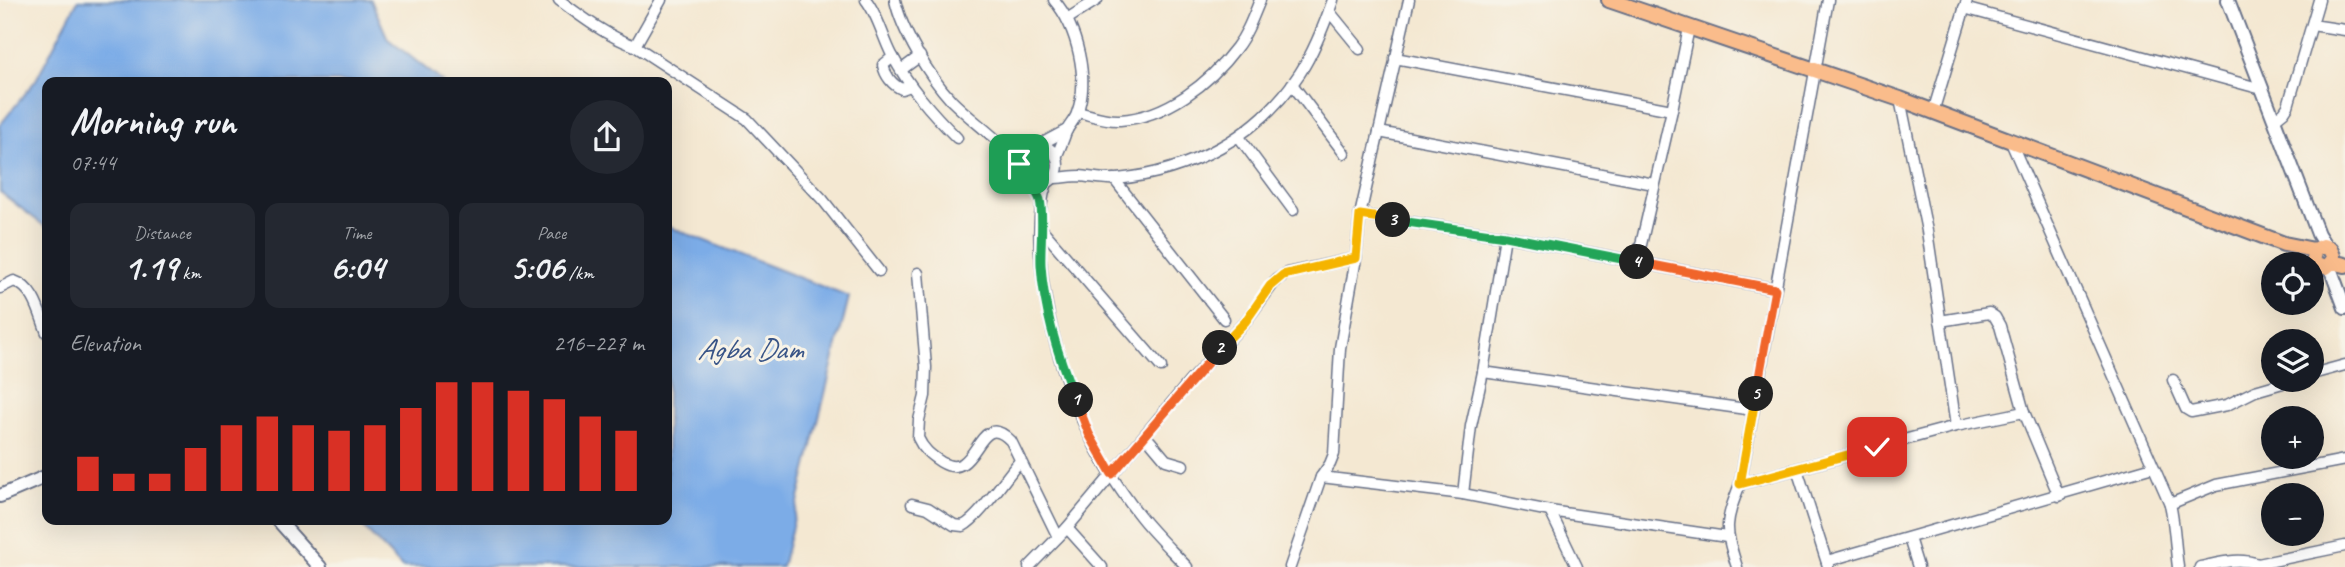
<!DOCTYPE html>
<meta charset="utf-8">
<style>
body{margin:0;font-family:Caveat,sans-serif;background:#242831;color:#f1f3f6;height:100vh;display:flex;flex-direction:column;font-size:26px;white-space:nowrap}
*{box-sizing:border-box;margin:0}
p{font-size:23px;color:#9ea1a6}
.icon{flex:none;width:38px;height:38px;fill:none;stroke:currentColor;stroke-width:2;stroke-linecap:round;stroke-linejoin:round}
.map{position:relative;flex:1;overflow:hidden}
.side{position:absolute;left:42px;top:77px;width:630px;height:448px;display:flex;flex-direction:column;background:#171b24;border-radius:14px;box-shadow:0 7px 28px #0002}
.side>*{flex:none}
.controls{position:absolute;left:2261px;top:252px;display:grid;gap:14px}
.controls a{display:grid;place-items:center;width:63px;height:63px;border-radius:50%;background:#171b24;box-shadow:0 7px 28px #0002;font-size:35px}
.pin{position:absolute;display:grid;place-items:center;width:60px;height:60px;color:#fff;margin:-30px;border-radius:14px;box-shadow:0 4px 10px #0006}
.km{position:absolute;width:35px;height:35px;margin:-18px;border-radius:50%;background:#222;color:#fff;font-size:19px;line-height:35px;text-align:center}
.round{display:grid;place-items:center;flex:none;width:74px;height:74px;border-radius:37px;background:#242831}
.head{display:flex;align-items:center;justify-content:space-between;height:119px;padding:0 28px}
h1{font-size:38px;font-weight:700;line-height:52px}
.stats{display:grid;grid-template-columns:repeat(3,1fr);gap:10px;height:119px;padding:7px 28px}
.stats div{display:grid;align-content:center;border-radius:14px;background:#242831;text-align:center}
.stats b{font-size:35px;font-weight:700}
.stats small{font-size:19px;font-weight:400}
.stats p{font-size:19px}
.chart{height:196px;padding:14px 28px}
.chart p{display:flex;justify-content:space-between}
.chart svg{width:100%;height:126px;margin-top:7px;stroke:#d93025;stroke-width:6}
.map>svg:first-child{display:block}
.water{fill:#7bace7;stroke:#4b6ea2;stroke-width:2}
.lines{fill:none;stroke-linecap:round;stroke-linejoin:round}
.minor-casing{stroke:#677087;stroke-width:13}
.tertiary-casing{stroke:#677087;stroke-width:16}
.primary-casing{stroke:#677087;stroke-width:18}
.minor{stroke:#fff;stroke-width:10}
.tertiary{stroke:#fff;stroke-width:12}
.primary{stroke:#fabc8b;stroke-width:14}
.split-1-casing{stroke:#fff;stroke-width:14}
.split-2-casing{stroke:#fff;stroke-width:14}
.split-3-casing{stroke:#fff;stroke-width:14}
.split-4-casing{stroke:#fff;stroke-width:14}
.split-5-casing{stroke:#fff;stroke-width:14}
.split-6-casing{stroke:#fff;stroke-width:14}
.split-1{stroke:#22a559;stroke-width:9}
.split-2{stroke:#f0652b;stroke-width:9}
.split-3{stroke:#f5b400;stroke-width:9}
.split-4{stroke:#22a559;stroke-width:9}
.split-5{stroke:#f0652b;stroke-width:9}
.split-6{stroke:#f5b400;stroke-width:9}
.labels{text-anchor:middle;stroke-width:6;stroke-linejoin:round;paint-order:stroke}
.water-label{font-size:30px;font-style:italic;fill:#385487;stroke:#f7f3e8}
</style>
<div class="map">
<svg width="2345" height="567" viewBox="0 0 2345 567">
<rect width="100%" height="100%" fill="#f7f3e8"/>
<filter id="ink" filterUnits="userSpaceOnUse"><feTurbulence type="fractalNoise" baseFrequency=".0143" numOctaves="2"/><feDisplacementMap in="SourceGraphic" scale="14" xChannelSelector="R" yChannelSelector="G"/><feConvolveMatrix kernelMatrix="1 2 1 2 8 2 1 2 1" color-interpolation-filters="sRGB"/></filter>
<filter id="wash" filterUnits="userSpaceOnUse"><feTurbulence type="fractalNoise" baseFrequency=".00686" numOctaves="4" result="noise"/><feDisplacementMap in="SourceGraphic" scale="28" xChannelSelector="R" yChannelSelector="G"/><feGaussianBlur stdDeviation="1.57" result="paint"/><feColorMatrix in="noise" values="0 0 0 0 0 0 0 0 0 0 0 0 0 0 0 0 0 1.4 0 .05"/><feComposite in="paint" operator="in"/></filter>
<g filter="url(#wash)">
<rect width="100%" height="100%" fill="#f4e8d2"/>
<g class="water">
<path d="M78 0H371L388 39 443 82H47V228L0 192V125L36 80Z"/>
<path d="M667 226 849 297 782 567H402L356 520H667Z"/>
</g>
</g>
<g filter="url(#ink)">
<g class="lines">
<defs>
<g id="minor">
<path d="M559 0C583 18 607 36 635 46L747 119 823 200 879 271"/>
<path d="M866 0C878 15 883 38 892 55 909 87 931 112 957 138"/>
<path d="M895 0C902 32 929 76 951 100 967 116 985 129 1001 144 1007 150 1013 158 1019 164"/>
<path d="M1054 0C1077 27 1090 79 1077 113 1075 120 1069 125 1066 132 1063 140 1060 149 1056 157"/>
<path d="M1964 8 2262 89"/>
<path d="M1329 11 1360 49"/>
<path d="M1067 19 1097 0"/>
<path d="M2312 25 2345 30"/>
<path d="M635 46 661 0"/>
<path d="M893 57 883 65C885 75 892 85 902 89L910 86"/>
<path d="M1395 58 1672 110"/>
<path d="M901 70 920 56"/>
<path d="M1292 84 1344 153"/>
<path d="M1900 99 1927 231 1956 426"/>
<path d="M1078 112C1091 115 1106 121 1120 120 1166 117 1209 84 1236 48 1247 34 1253 17 1260 0"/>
<path d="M1933 112 1967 0"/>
<path d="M2274 120 2284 112 2288 106 2319 0"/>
<path d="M1379 132 1654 184"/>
<path d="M1239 137 1293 210"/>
<path d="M2010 140 2170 504C2175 525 2175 546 2178 567"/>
<path d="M1001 144 1027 149"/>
<path d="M1039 145 1067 130"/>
<circle cx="1038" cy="165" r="20"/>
<path d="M1053 178C1062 178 1071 176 1080 176 1092 177 1104 180 1117 179 1190 172 1259 136 1300 73 1313 53 1325 23 1333 0"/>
<path d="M1114 179 1224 319"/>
<path d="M1047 182C1036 213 1039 250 1043 282 1055 365 1087 450 1140 516 1154 534 1171 550 1187 567"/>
<path d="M1360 215 1505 236 1775 289"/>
<path d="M1040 227 1161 367"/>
<path d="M1637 262 1672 110 1689 28"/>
<path d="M918 273 926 367 925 396 919 420 918 438C923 449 930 455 941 462 979 485 976 405 1011 441L1058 537"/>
<path d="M0 288 14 281C35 288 40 315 47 333"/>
<path d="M1940 321 1989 313 1995 317 2000 326 2024 412 2059 496"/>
<path d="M1483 372 1753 410"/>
<path d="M2312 374 2345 365"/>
<path d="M2173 380 2186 409 2191 412 2227 405 2255 391 2293 380"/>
<path d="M1143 438 1150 441 1166 460 1183 465"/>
<path d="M1797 469 1828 566"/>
<path d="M1321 477 1463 494 1550 511 1727 537"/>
<path d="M1740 484 1956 426 2024 412"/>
<path d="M1463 494 1471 426 1483 372 1505 236"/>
<path d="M912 504 928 508 954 525 963 526C980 517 1005 478 1020 461"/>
<path d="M2170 504 2216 485 2345 460"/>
<path d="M1550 511 1577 567"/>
<path d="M1067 528 1102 567"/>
<path d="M1909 538 1918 567"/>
<path d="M1827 561 2153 467"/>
<path d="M1029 567 1067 528 1190 381 1245 322 1276 280 1287 273 1356 258"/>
<path d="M1290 567 1321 477 1330 464 1334 454 1340 348 1356 258 1360 215 1409 0"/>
<path d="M1737 567C1724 527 1725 523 1740 484L1828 0"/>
<path d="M2200 567C2220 563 2238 557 2258 564L2345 546"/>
</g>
<g id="tertiary">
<path d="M2228 0 2318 234 2326 247"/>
<path d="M2329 265 2345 308"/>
<path d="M0 496 47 476"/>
<path d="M278 520 320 567"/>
</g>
<g id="primary">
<path d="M1609 0 1900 99 2284 244 2314 250"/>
<path d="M2332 262 2333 256 2330 249 2323 246 2314 250 2313 260 2318 266 2326 267 2332 262 2345 265"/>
</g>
</defs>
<use href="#minor" class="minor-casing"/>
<use href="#tertiary" class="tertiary-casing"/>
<use href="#primary" class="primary-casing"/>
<use href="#minor" class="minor"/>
<use href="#tertiary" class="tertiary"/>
<use href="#primary" class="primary"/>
</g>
</g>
<g class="lines" filter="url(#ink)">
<defs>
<path id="split-1" d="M1019 164C1021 180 1035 185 1040 200 1044 216 1040 248 1041 265 1044 312 1058 357 1076 400"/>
<path id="split-2" d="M1076 400 1089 434 1112 474 1220 348"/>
<path id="split-3" d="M1220 348 1245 322 1270 286 1283 275 1356 258 1360 215 1393 220"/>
<path id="split-4" d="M1393 220 1505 236 1637 262"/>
<path id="split-5" d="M1637 262 1775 289 1756 394"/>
<path id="split-6" d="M1756 394 1740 484 1877 447"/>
</defs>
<use href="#split-1" class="split-1-casing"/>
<use href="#split-2" class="split-2-casing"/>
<use href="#split-3" class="split-3-casing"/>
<use href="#split-4" class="split-4-casing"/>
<use href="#split-5" class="split-5-casing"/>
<use href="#split-6" class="split-6-casing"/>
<use href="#split-1" class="split-1"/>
<use href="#split-2" class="split-2"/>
<use href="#split-3" class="split-3"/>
<use href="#split-4" class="split-4"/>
<use href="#split-5" class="split-5"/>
<use href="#split-6" class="split-6"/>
</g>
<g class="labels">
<g class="water-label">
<text x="750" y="359">Agba Dam</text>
</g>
</g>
</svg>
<div class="controls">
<a><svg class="icon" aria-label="locate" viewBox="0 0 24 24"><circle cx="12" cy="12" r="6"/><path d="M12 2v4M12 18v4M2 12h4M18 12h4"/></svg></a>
<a><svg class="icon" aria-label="layers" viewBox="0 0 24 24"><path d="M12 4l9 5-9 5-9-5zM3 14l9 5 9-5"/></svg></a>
<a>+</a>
<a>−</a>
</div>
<div class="pin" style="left:1019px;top:164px;background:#1e9e55"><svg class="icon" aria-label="arrive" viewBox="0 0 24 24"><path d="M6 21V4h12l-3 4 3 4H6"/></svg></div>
<div class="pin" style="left:1877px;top:447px;background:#d93025"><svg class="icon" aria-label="check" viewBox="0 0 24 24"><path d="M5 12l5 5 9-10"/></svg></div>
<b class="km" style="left:1076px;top:400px">1</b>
<b class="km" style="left:1220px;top:348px">2</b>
<b class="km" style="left:1393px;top:220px">3</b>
<b class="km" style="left:1637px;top:262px">4</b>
<b class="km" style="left:1756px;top:394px">5</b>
<section class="side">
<div class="head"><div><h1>Morning run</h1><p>07:44</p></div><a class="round"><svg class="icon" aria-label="share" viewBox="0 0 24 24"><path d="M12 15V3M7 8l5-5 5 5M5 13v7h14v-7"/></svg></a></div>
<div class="stats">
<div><p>Distance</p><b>1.19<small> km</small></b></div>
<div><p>Time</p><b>6:04</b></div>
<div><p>Pace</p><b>5:06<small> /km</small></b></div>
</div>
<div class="chart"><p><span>Elevation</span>216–227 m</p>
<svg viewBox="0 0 160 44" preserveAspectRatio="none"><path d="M5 44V32M15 44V38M25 44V38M35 44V29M45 44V21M55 44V18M65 44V21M75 44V23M85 44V21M95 44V15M105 44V6M115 44V6M125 44V9M135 44V12M145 44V18M155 44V23"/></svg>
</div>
</section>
</div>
